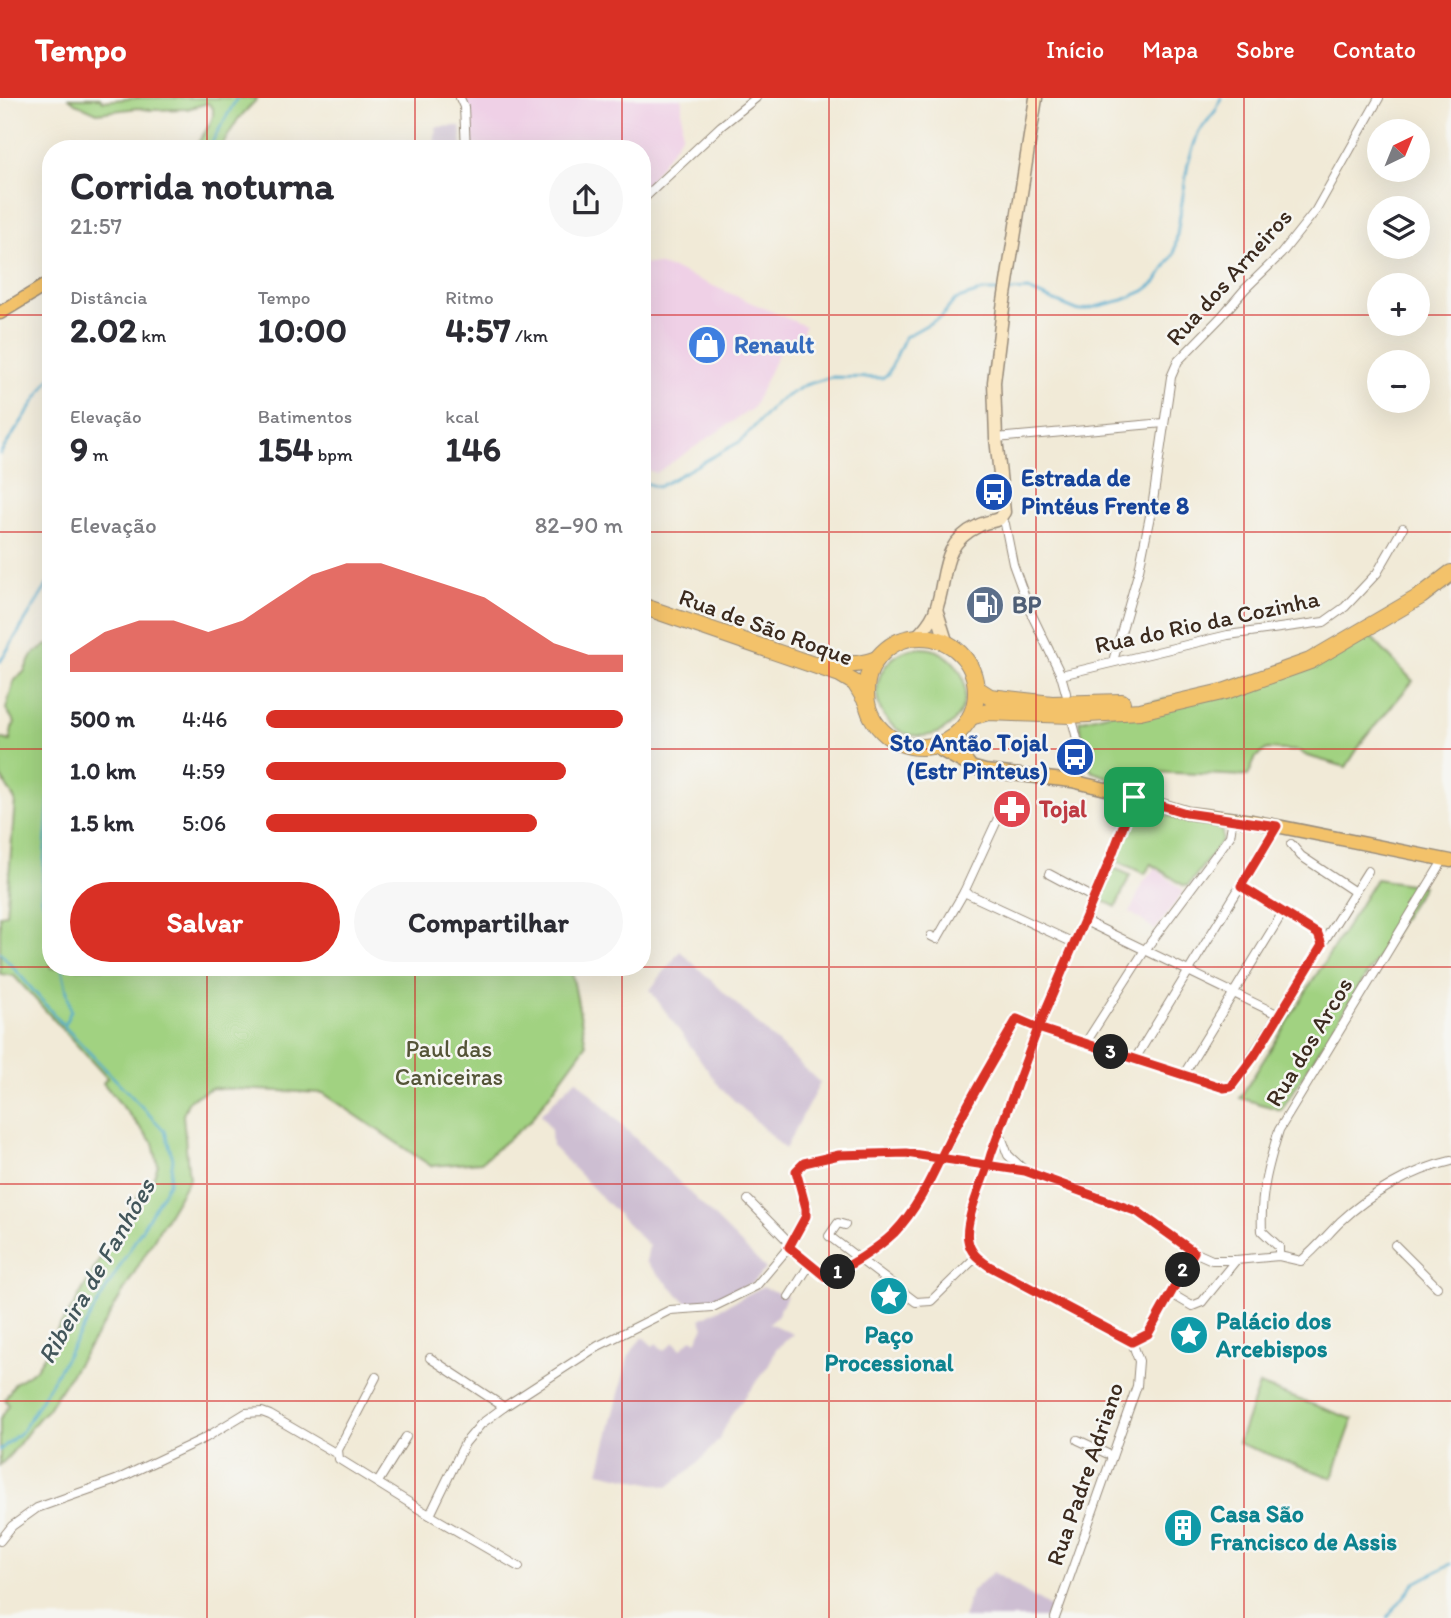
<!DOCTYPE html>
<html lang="pt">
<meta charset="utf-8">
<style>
body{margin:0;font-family:Itim,sans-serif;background:#f7f7f7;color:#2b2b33;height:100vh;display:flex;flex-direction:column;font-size:26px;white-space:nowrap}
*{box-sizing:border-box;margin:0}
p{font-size:23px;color:#7c7c81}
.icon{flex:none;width:38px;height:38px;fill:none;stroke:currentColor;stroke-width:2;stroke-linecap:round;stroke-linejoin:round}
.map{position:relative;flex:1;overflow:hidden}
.panel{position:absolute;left:42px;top:42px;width:609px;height:836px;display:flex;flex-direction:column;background:#fff;border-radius:28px;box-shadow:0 7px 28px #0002}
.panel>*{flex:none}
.needle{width:46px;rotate:43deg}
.controls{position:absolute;left:1367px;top:21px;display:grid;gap:14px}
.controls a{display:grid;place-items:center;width:63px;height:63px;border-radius:50%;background:#fff;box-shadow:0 7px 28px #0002;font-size:35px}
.pin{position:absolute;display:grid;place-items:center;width:60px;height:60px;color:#fff;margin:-30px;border-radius:14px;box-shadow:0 4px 10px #0006}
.km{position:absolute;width:35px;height:35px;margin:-18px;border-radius:50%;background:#222;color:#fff;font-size:19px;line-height:35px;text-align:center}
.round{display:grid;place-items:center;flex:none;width:74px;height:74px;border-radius:37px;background:#f7f7f7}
.overview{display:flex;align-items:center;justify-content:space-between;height:119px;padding:0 28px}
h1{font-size:38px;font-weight:700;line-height:52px}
.stats{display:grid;grid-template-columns:repeat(3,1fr);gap:10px;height:119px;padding:7px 28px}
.stats div{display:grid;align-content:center}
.stats b{font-size:35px;font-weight:700}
.stats small{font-size:19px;font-weight:400}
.stats p{font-size:19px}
.chart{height:196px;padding:14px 28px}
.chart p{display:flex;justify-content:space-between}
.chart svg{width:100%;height:126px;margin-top:7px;fill:#d93025;opacity:.7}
.primary-button{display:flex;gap:14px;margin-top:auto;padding:14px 28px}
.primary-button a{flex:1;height:80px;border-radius:42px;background:#d93025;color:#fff;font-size:28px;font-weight:700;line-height:80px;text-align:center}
.primary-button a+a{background:#f7f7f7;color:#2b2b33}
ul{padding:0 28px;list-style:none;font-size:23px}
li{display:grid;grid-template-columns:112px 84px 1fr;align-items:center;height:52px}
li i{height:18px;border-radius:9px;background:#d93025}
header{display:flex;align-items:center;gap:42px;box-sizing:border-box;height:98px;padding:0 35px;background:#d93025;color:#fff}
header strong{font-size:33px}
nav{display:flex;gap:38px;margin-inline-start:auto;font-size:24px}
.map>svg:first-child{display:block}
.built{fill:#efd0e6}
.industrial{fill:#cdbed2}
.green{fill:#a1d281;stroke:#6e7e50;stroke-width:2}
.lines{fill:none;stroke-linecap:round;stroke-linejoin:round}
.stream{stroke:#4ea9cc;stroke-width:2.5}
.street-casing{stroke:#968a7a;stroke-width:10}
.secondary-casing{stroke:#968a7a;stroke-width:15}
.primary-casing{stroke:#968a7a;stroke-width:15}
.highway-casing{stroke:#968a7a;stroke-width:18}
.street{stroke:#fff;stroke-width:8}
.secondary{stroke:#fae7c3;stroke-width:12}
.primary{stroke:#f3c26a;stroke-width:12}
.highway{stroke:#f3c26a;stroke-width:16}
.route-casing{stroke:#fff;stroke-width:14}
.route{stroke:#d93025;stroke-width:9}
.grid{fill:none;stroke:#d62828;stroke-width:2;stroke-opacity:0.55}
.labels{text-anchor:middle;stroke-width:5;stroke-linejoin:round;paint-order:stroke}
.street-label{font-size:24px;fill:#3b2a1e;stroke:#f6f6f2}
.shop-label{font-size:24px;font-weight:bold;fill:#366cbe;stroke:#f6f6f2;text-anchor:start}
.transit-label{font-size:24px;font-weight:bold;fill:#164399;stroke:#f6f6f2;text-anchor:start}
.service-label{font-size:24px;font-weight:bold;fill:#4e5e75;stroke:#f6f6f2;text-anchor:start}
.health-label{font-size:24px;font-weight:bold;fill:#be3a42;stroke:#f6f6f2;text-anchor:start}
.park-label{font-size:24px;fill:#545437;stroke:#f6f6f2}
.culture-label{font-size:24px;font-weight:bold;fill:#0d838f;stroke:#f6f6f2;text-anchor:start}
.water-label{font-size:26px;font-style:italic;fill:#42565b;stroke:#f6f6f2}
</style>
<header>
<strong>Tempo</strong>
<nav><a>Início</a><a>Mapa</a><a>Sobre</a><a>Contato</a></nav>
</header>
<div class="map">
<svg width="1451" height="1520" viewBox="0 0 1451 1520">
<rect width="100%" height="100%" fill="#f6f6f2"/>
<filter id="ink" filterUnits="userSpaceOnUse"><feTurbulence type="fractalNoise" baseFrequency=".0143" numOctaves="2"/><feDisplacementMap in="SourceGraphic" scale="14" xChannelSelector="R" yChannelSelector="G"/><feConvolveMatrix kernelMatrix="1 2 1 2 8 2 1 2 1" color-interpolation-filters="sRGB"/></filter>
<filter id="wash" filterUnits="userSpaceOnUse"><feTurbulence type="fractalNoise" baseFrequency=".00686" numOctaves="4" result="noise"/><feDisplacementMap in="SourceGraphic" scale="28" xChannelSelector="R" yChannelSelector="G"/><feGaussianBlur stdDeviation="1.57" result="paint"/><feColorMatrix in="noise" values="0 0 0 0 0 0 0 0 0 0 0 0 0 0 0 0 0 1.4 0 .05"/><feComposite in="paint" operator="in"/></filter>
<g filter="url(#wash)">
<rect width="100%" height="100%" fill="#f1ead7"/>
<g class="built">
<path d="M464 0H682V37L642 93V51H470Z"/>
<path d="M642 165 660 167 679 173 805 228 799 245 779 254 753 310 656 375 642 370Z"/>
<path d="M1155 770 1184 793 1155 832 1130 814 1143 785Z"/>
</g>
<g class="industrial">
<path d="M460 28 462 51H434L436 29Z"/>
<path d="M680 853 820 985 785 1051 720 989 650 892Z"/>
<path d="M576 981 766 1171 752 1185 722 1200 705 1206 687 1205 646 1164 649 1148 552 1048 551 1032 541 1016Z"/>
<path d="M762 1189 787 1198 777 1218 769 1225 793 1236 776 1251 767 1271 732 1315 719 1342 697 1366 668 1389 599 1374 628 1260 635 1248 643 1239 653 1248 656 1245 664 1253 674 1244 681 1251 692 1240 696 1243 704 1229 700 1221Z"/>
<path d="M993 1474 1053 1511 1049 1520H963L971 1494Z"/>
</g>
<g class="green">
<path d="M69 0H100L103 3 138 0H258L238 21 220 51H194L210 26 213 18V10L208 5 187 11 150 12 138 10 97 15 75 5Z"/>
<path d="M1370 538 1413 583 1364 641 1346 669 1307 658 1299 653 1267 651 1256 659 1248 678 1151 674 1140 691 1091 673 1079 623 1331 559Z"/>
<path d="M47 547H51V870H571L586 947 530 1023 481 1064 431 1068 323 995 211 990 189 1002 183 1017 189 1081 109 1218 47 1312C29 1328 19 1351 0 1367V1321L9 1307 5 1301 15 1285 35 1272 47 1254 46 1248 75 1206 109 1144 116 1139 124 1128 123 1123 140 1094 150 1089 158 1067 153 1045 103 985 107 980 14 878 0 876V817L6 816 15 702 0 677V640L10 643 12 630 15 625 6 611 14 583 24 574 32 557Z"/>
<circle cx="921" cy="594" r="44"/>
<path d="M1140 711 1220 730 1222 732V742L1188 788 1183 787 1151 766 1145 776 1115 762 1132 716Z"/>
<path d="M1114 770 1130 777 1116 809 1100 801Z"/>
<path d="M1376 781 1423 788 1281 1012 1240 1000Z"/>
<path d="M1259 1287 1353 1321 1332 1380 1238 1345Z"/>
</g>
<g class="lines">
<g class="stream">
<path d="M208 51 237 0"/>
<path d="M1009 193 1028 192 1079 213 1123 202 1144 193 1156 184 1174 156 1188 65 1198 35 1216 12 1221 0"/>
<path d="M0 356 51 279"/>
<path d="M642 384 658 389 741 343 777 304 805 287 831 279 882 280 888 276 905 239 941 219 955 202 983 193H1002"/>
<path d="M0 564 51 481"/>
<path d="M51 674 41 798 51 831"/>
<path d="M0 854 64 928 165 1033 173 1061 169 1085 23 1332 0 1352"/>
<path d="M62 870 71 913 64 927"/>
<path d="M1387 1520 1415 1485 1451 1466"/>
</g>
</g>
</g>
<g filter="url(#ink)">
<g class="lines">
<defs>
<g id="street">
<path d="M460 0 464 9 466 51"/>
<path d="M642 102 721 28 756 0"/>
<path d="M996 340 1164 325"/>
<path d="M1000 420 1005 426 1013 466 1030 513 1061 577 1066 595"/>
<path d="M1113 563 1139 472 1153 403 1171 279 1178 263 1221 219 1245 191 1281 156 1316 112 1379 0"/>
<path d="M1061 577 1228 537 1324 524 1345 509 1377 475 1403 430"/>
<path d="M1071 617C1076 640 1087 663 1072 683"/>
<path d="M1291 746 1301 758 1355 794"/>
<path d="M1368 773 1234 987 1224 990 1085 946 1017 921 962 1016 941 1061 1025 1073 1081 1092 1138 1114 1194 1154 1212 1162H1236L1279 1158 1301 1163C1316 1151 1327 1137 1340 1124 1370 1096 1411 1072 1451 1063"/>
<path d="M1049 776 1094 800"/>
<path d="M1241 788 1318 836 1322 846"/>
<path d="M964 794 1074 845"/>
<path d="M1085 823 1279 917"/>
<path d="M931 838 937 841 964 794 1000 716"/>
<path d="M1085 946 1145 852 1230 738 1233 720"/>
<path d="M1135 961 1277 728"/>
<path d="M1184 976 1283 814"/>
<path d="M1000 1036 1008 1057 1025 1073"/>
<path d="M748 1102 791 1146"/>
<path d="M845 1127 838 1125 829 1138 916 1204 931 1203 976 1159"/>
<path d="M1395 1147 1437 1189"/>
<path d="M1279 1158V1149L1262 1133C1260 1096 1268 1068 1279 1032L1444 761"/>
<path d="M1170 1195 1192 1208 1202 1204 1236 1162"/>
<path d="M789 1199 810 1166"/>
<path d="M1132 1244 989 1168 976 1159 970 1150 967 1140 968 1128 987 1066 1033 942 1110 762 1134 699"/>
<path d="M1132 1244 1148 1236 1194 1154"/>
<path d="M430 1260 504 1309"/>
<path d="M376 1279 338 1352 339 1361 421 1412 519 1469"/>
<path d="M1078 1342 1112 1358"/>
<path d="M378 1384 406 1339"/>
<path d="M430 1417 465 1345 481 1326 504 1309 598 1248 670 1212 713 1209 756 1188 789 1149 805 1118 806 1110 796 1073 804 1065 839 1057 906 1055 941 1061C928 1087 914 1113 894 1134 876 1153 850 1167 827 1180L789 1149"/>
<path d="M0 1443 12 1428 37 1410 116 1382 205 1340 246 1315 262 1314 270 1317 337 1356"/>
<path d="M1055 1520 1137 1288 1139 1263 1132 1244"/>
</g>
<g id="secondary">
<path d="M936 511 947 546"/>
<path d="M915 540C924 532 930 525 935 514 948 482 938 447 978 428 984 424 992 424 999 421L1004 414 996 340 994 284 1003 210 1036 0"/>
</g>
<g id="primary">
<path d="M0 215 51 184"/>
<path d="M960 633C959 647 960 656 969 666"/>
<path d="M933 648 971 669 985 673 1072 683 1110 692 1187 715 1252 723 1451 763"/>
</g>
<g id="highway">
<path d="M642 508 840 576 855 585 866 603"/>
<circle cx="921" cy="594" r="55"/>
<path d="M825 561C845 568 857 568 877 561"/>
<path d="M976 590 990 599 1052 606 1122 604"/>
<path d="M970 619 988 614 1071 617 1140 613 1226 593 1310 563 1421 498 1451 475"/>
</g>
</defs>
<use href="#street" class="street-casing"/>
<use href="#secondary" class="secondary-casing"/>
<use href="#primary" class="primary-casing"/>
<use href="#highway" class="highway-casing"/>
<use href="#street" class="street"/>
<use href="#secondary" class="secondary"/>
<use href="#primary" class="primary"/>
<use href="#highway" class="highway"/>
</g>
</g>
<g class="lines" filter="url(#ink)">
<defs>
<path id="route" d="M1134 699 1110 762 1038 930 1017 921C996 957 975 992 956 1029 937 1065 923 1105 894 1135 875 1153 850 1167 827 1180L789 1149 806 1118V1110L796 1073 804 1065 839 1057 906 1055 1025 1073 1138 1114 1194 1154 1148 1236 1132 1244 989 1168C979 1161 970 1155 968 1142 964 1124 982 1085 988 1066L991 1056 1038 930 1224 990 1231 989 1255 957 1322 847 1318 836 1241 788 1277 728 1186 715 1134 699"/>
</defs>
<use href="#route" class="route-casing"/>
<use href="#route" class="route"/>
</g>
<path class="grid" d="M207 0V51M415 0V51M622 0V51M829 0V1520M1036 0V1520M1244 0V1520M0 217H51M642 217H1379M1418 217H1451M0 434H51M642 434H1451M0 651H51M642 651H1451M0 869H51M642 869H1451M207 870V1520M415 870V1520M622 870V1520M0 1086H1451M0 1303H1451"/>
<defs>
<symbol id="shop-disc" viewBox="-11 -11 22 22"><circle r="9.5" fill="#3f7fe0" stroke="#f6f6f2"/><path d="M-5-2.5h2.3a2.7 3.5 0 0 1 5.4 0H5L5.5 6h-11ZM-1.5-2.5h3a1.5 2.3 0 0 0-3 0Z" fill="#fff"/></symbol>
<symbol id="bus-disc" viewBox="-11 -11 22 22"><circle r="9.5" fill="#1a4fb4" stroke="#f6f6f2"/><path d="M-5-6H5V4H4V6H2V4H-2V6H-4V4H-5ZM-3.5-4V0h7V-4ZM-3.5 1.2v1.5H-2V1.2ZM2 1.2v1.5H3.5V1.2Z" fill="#fff"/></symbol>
<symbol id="fuel-disc" viewBox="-11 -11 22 22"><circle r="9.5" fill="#5c6f8a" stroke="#f6f6f2"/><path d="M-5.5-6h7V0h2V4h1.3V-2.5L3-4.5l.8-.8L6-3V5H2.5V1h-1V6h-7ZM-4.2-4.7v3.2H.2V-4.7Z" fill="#fff"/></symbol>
<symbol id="pharmacy-disc" viewBox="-11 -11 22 22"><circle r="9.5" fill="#e0444e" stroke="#f6f6f2"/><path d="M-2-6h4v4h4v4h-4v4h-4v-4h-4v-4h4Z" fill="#fff"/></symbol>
<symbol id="sight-disc" viewBox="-11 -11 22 22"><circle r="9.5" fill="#0f9aa8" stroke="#f6f6f2"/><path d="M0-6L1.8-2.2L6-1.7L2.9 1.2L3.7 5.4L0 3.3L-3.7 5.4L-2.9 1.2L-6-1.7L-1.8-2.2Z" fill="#fff"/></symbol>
<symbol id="building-disc" viewBox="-11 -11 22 22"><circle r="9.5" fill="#0f9aa8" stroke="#f6f6f2"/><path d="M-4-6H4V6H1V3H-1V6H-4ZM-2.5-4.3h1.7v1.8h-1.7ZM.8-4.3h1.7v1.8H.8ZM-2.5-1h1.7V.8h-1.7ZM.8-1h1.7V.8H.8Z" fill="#fff"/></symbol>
</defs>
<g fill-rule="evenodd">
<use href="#shop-disc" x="685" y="225" width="44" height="44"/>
<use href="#bus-disc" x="972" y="372" width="44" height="44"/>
<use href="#fuel-disc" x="963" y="485" width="44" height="44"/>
<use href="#bus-disc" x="1053" y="637" width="44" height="44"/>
<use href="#pharmacy-disc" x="990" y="689" width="44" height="44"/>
<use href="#sight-disc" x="867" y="1176" width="44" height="44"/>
<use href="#sight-disc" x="1167" y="1215" width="44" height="44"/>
<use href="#building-disc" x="1161" y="1408" width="44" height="44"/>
</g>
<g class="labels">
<g class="street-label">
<text transform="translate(1229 179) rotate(-48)" y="8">Rua dos Arneiros</text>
<text transform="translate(1207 524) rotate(-12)" y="8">Rua do Rio da Cozinha</text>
<text transform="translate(766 529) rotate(20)" y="8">Rua de São Roque</text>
<text transform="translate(1309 944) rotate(-59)" y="8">Rua dos Arcos</text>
<text transform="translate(1085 1376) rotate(-71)" y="8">Rua Padre Adriano</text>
</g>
<g class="shop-label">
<text x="734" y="255">Renault</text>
</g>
<g class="transit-label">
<text x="1021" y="388">Estrada de<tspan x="1021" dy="28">Pintéus Frente 8</tspan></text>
<text x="1048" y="653" text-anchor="end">Sto Antão Tojal<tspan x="1048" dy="28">(Estr Pinteus)</tspan></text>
</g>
<g class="service-label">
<text x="1012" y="515">BP</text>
</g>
<g class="health-label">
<text x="1039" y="719">Tojal</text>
</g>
<g class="park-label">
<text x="449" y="959">Paul das<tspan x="449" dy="28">Caniceiras</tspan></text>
</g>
<g class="culture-label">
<text x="1216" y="1231">Palácio dos<tspan x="1216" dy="28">Arcebispos</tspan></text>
<text x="889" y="1245" text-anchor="middle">Paço<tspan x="889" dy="28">Processional</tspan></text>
<text x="1210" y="1424">Casa São<tspan x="1210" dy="28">Francisco de Assis</tspan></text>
</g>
<g class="water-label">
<text transform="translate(96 1173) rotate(-60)" y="9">Ribeira de Fanhões</text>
</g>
</g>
</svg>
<div class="controls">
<a><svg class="needle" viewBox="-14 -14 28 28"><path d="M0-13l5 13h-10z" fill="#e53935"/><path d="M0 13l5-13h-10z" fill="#7c7c81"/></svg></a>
<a><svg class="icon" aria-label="layers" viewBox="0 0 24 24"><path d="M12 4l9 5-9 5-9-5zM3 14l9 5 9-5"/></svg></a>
<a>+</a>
<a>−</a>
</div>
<div class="pin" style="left:1134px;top:699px;background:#1e9e55"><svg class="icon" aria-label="arrive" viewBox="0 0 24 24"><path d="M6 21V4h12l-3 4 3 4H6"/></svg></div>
<b class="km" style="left:838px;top:1174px">1</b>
<b class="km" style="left:1183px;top:1172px">2</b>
<b class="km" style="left:1111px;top:954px">3</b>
<section class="panel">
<div class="overview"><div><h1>Corrida noturna</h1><p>21:57</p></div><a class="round"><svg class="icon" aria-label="share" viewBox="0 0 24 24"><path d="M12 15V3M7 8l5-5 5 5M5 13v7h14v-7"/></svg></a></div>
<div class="stats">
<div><p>Distância</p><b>2.02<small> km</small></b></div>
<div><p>Tempo</p><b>10:00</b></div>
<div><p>Ritmo</p><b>4:57<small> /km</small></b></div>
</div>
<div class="stats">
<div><p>Elevação</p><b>9<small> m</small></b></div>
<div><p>Batimentos</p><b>154<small> bpm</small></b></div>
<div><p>kcal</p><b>146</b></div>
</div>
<div class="chart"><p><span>Elevação</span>82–90 m</p>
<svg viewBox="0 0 160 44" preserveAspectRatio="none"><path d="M0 44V38L10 30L20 26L30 26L40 30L50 26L60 18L70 10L80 6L90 6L100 10L110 14L120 18L130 26L140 34L150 38L160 38V44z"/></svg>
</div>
<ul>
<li><b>500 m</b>4:46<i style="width:100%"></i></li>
<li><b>1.0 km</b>4:59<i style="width:84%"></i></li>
<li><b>1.5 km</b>5:06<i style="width:76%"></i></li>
</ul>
<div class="primary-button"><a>Salvar</a><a>Compartilhar</a></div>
</section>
</div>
